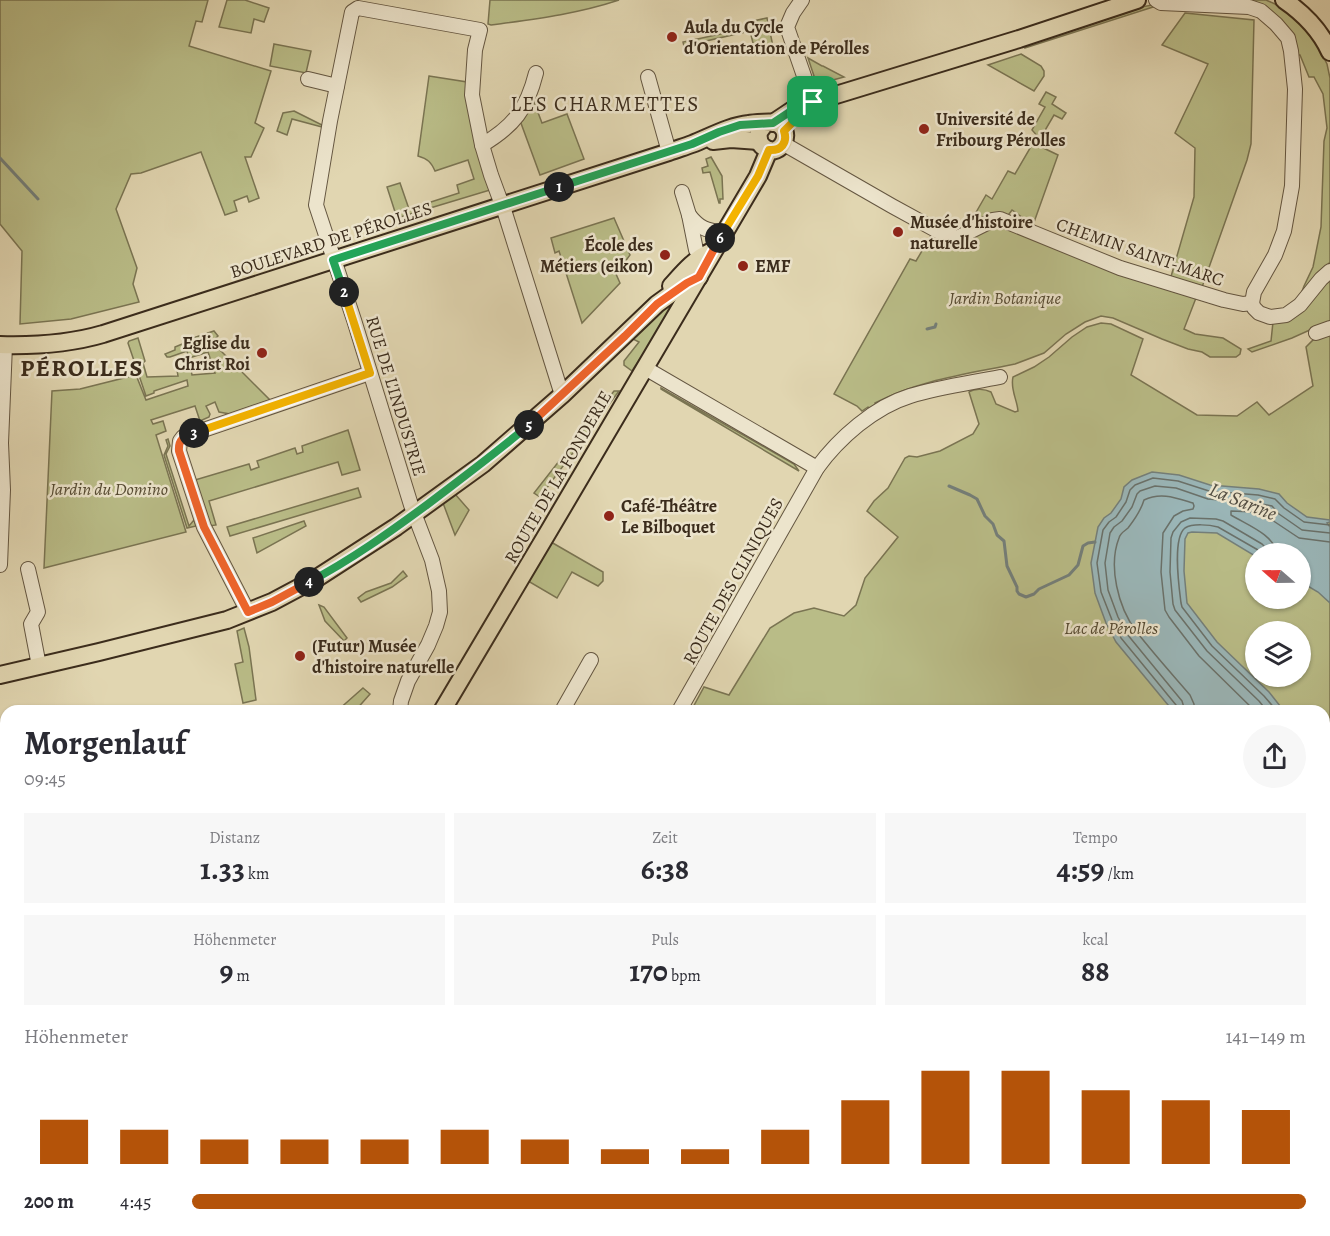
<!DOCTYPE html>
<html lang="de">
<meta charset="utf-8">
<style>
body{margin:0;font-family:Alegreya,serif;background:#f7f7f7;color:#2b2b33;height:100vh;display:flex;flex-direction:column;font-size:22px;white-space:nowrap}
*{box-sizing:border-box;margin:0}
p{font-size:20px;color:#7c7c81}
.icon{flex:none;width:33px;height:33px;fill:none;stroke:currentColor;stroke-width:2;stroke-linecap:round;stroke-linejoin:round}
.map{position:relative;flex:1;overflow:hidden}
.panel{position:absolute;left:0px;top:705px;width:1330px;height:531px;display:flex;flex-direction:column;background:#fff;border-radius:18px 18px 0 0;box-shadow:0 2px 4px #0004}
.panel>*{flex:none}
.needle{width:39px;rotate:290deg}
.buttons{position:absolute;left:1245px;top:543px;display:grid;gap:12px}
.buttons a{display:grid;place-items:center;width:66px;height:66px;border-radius:50%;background:#fff;box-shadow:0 2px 4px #0004;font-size:30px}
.pin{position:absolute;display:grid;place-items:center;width:51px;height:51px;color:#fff;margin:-26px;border-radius:12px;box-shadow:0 3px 9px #0006}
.km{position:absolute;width:30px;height:30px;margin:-15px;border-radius:50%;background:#222;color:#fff;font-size:16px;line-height:30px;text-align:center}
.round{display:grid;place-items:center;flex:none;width:63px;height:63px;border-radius:32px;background:#f7f7f7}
.head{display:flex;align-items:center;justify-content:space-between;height:102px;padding:0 24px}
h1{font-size:33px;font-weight:700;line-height:45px}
.figures{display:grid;grid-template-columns:repeat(3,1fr);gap:9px;height:102px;padding:6px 24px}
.figures div{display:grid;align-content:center;border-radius:0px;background:#f7f7f7;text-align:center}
.figures b{font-size:30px;font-weight:700}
.figures small{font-size:16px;font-weight:400}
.figures p{font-size:16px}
.chart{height:168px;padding:12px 24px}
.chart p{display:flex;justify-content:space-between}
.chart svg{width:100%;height:108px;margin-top:6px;stroke:#b45309;stroke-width:6}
ul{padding:0 24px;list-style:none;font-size:20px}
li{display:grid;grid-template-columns:96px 72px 1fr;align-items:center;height:45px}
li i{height:15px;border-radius:8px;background:#b45309}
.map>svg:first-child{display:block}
.green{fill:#b9bc87;stroke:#7a7452;stroke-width:1.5;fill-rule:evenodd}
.water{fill:#9ab6b8;stroke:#747f7a;stroke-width:1.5}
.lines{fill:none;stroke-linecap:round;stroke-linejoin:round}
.shore{stroke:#6a716a;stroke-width:1.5}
.stream{stroke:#747f7a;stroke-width:3}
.minor-casing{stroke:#645641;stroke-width:16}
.major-casing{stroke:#3b2c1c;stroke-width:20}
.minor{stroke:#ece4cc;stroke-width:14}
.major{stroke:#e1d6b1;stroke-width:16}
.rail-casing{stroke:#3b2c1c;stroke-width:5}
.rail{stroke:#ece4cc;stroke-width:3;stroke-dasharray:9;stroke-linecap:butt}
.split-1-casing{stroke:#fff;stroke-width:12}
.split-2-casing{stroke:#fff;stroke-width:12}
.split-3-casing{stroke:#fff;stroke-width:12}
.split-4-casing{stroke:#fff;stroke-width:12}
.split-5-casing{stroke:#fff;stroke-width:12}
.split-6-casing{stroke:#fff;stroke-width:12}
.split-7-casing{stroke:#fff;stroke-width:12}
.split-1{stroke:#22a559;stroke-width:8}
.split-2{stroke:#22a559;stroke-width:8}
.split-3{stroke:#f5b400;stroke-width:8}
.split-4{stroke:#f0652b;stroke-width:8}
.split-5{stroke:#22a559;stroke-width:8}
.split-6{stroke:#f0652b;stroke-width:8}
.split-7{stroke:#f5b400;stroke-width:8}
.poi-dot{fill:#8f2418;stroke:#ece4cc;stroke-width:2}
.labels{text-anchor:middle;stroke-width:5;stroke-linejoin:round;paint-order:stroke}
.poi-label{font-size:18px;font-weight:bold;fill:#3b2c1c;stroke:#ece4cc;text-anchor:start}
.street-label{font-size:18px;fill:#3b2c1c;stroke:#ece4cc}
.park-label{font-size:18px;font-style:italic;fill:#544931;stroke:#ece4cc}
.water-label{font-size:20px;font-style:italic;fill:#534e43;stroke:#ece4cc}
.quarter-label{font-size:21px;letter-spacing:1.5px;fill:#3b2c1c;stroke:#ece4cc}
.district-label{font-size:24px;font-weight:bold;letter-spacing:1.5px;fill:#3b2c1c;stroke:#ece4cc}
</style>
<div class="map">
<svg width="1330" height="1236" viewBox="0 0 1330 1236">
<rect width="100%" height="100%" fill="#e1d6b1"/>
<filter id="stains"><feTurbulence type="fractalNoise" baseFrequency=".00333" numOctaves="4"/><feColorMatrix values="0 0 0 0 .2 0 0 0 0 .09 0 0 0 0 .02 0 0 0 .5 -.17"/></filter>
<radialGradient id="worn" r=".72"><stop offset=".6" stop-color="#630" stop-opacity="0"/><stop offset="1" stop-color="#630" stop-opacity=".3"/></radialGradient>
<g class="green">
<path d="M0 0H208L202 22 196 21 189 46 271 71 255 123 264 128 251 157H245L259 198 249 202 247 196 234 201 237 211 225 215 201 152 141 173 131 174 116 209 137 268 133 284 139 302 71 319 20 324 22 251 0 224Z"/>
<path d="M227 0H245L269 8 264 22 254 19 251 33 219 27Z"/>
<path d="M490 0H619C577 14 535 19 491 25L488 24Z"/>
<path d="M1172 0H1266L1275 4 1295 19 1306 30 1317 45 1327 64 1330 78V262L1298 302 1304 286 1313 267 1321 227 1324 141 1327 128 1323 94 1314 77H1309L1300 55H1298L1262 9Z"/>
<path d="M1152 5 1153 7 1025 48V47L1026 45 1136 8Z"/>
<path d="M1185 13 1254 20 1251 144 1247 160 1201 290 1170 280 1194 197 1195 148 1175 133 1208 64 1162 45Z"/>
<path d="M767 18 774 51 756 55 750 31 684 46 683 42 749 28 748 22Z"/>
<path d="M274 44 311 51 306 73 270 66Z"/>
<path d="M1021 54 1041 66 1044 71V76L1034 91 988 65Z"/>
<path d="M808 58 822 66H823L844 77 818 84 816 82Z"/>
<path d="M429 76 467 82 468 103 471 124 490 190 397 218 387 187 400 183 409 209 459 193 457 185 474 179 468 160 435 171C431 162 428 159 418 156Z"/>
<path d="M1046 92 1056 97 1052 104 1066 113 1062 119 1054 115 1040 139 1032 130 1045 107 1039 104Z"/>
<path d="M531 94 542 123 567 114 584 159 540 175 518 115Z"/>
<path d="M294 111 322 125V127L292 119 287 135 277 131 283 113Z"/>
<path d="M1033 143 1058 155 1033 225 1012 210 1006 218 967 228 986 195 992 199 1008 171 1015 174Z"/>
<path d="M711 157 722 176 723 199H720V203H719L710 172 703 173 702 168 708 166 706 159Z"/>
<path d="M614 218 630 255 616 274 620 283 582 323 559 251 555 253 551 238Z"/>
<path d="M1001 224 1196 298 1184 329 1195 334 1223 338 1241 349 1240 354 1236 357H1210L1202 352 1188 349 1162 339 1113 318 1101 316 1085 322 1066 334 1044 353 1015 364C967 374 919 380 875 403L876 406 874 410 868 407 862 411 857 406 834 394 910 259 916 261 932 234 956 247 963 238Z"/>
<path d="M1330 274V321L1292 338 1252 352 1248 349 1271 341 1273 322Z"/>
<path d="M679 293 681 294 649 348H647L632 371 624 365V361L639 342 633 339Z"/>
<path d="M1101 323 1111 324 1143 339 1131 375 1197 415 1237 416 1257 402 1269 415 1313 386 1306 347 1313 340 1330 333V880L1325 881 1329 899 1330 897V1236H1202L1215 1230H1324V711H691L704 687 729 695 770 628 794 613 814 608 844 616 856 605 865 578 898 537 867 511 874 501 888 488 905 458 909 456 917 457 940 451 973 434 979 424 969 392C975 388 985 389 991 392L996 404 1015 412 1018 411C1017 399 1010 389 1013 377L1034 367 1049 357 1072 337 1087 327ZM1256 554H1300V598H1256ZM1256 632H1300V676H1256Z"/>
<path d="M214 331 218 336 212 342 270 400 230 414 219 412 215 402 206 406 210 414 209 417 200 421 195 406 151 420 153 424 163 421 166 431 156 435 186 532 44 568 52 391 80 389 136 375 146 400 188 386 187 380 154 391V393L146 396 128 343 129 341 138 338 145 361 143 363 147 377 178 376 177 370 187 367 191 370 192 375 215 373 208 352 189 358 187 351 170 357H167L165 354 175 350V347L187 342V340Z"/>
<path d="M661 388 794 464 799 471 661 389Z"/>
<path d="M614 391H619L540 497 534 493Z"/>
<path d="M348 430 360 470 342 475 338 462 209 501 216 525 209 526 195 480 249 464 251 470 259 467 257 461 295 448 297 454 303 452 302 446Z"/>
<path d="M168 439 170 446 166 454 189 526 194 520 196 526 187 528 164 455 168 446 166 440Z"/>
<path d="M358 488 361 497 230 536 227 527Z"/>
<path d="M455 494 469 510 455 535 443 503Z"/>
<path d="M304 521 306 526 257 553 253 538Z"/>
<path d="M551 542 603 572V581L598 586 572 572 557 598 528 581Z"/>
<path d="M403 571 407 576 392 587 361 602 358 598 366 592 391 583Z"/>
<path d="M319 605 324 607 347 638 344 641 325 621Z"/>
<path d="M244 628 249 647 256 700 243 703 235 664 243 662 237 631Z"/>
<path d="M363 688 370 694 355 711H337Z"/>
<path d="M659 1230H1196L1185 1236H662Z"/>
</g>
<g class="water">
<path d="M1152 472 1179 475 1210 485 1259 489 1279 494 1287 503 1307 517 1330 520V522L1327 523 1330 527V603L1318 592 1301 582 1300 554H1256L1255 556 1217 533 1192 532 1188 533 1185 539 1184 571 1187 603 1217 642 1269 692 1284 711H1173L1116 642 1106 623 1095 593 1091 563 1098 527 1104 518 1111 513 1121 499 1124 487 1132 480Z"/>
<path d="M1325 761 1330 768V1165L1325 1168 1324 924 1328 909V897L1325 881 1329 860 1324 845Z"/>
<path d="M936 1230H1215L1202 1236H930Z"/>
</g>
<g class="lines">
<g class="shore">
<path d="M1261 554 1258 550 1218 527C1210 525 1193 523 1185 528 1172 538 1179 587 1181 603L1182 607 1212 646 1264 696 1277 711"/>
<path d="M1278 554C1273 534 1247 525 1231 515V511L1255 512 1266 514 1275 522 1299 538 1330 542"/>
<path d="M1178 711 1176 705 1121 638 1112 620 1101 592 1097 563 1103 530 1109 522 1116 517 1126 502 1130 490 1135 485 1153 478 1178 481 1209 491 1258 495 1275 499 1284 508 1304 522 1330 525"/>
<path d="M1185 711 1182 701 1127 634 1118 617 1108 590 1105 563 1110 533 1114 527 1122 521 1132 507 1137 494 1140 491 1155 486 1176 488 1208 499 1257 503 1272 506 1279 514 1302 530 1330 533"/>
<path d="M1194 711V704L1190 695C1172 674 1153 653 1136 631 1118 607 1108 566 1119 538 1120 533 1125 531 1128 528 1135 519 1141 510 1144 500 1161 492 1176 498 1193 503L1194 506 1193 509 1183 511 1174 516 1163 533 1161 572 1165 610 1169 617 1199 656 1255 711"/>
<path d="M1267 711 1259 701 1207 651 1175 610 1173 604 1170 572 1171 538 1173 532 1181 522 1190 518 1216 519 1223 521 1262 544 1266 548 1269 554"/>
</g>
<g class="stream">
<path d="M0 158 38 199"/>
<path d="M927 329 935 327 936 324"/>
<path d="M949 486 970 495 977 499 985 516 993 524 997 535 1004 541 1007 566 1017 587V591L1019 594 1026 597 1034 594 1039 589 1069 575 1078 565 1083 546 1088 543 1095 542"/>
</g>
<defs>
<g id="minor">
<path d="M802 0 793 13 787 27 813 102"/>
<path d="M1156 0 1161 3 1249 7 1261 11 1276 24 1288 38 1291 51 1295 89 1292 186 1284 231 1275 255 1254 292 1252 303 1254 308 1259 313 1270 317 1286 315 1300 305 1321 279 1330 271"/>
<path d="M648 77 669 152"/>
<path d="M308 79 337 86"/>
<path d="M784 144 892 206 945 235 952 236 957 238 993 220 1000 219 1120 268 1224 300 1243 304 1252 303"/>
<path d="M482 145C514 126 527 109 536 73"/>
<path d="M682 192 689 215 696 250 707 262"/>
<path d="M689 215C700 229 706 230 723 233"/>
<path d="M1316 333 1330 328"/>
<path d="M645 368 817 468"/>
<path d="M0 565 3 490 1 443 5 345"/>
<path d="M28 569 38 612 31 624 39 666"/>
<path d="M248 612 204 527 179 451 180 441 183 437 370 373"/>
<path d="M400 711 401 701 408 681 428 645 436 626 440 612 439 591 432 560 411 505 354 320 316 205 330 121 352 12 358 8 480 30 475 50 472 95 482 145 491 175 505 213 562 395"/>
<path d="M562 711 591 660"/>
<path d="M679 711 817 468C839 438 874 407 910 396 939 387 970 383 1000 377"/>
<path d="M537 1230 540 1236"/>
<path d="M95 1236 99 1230"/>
</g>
<g id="major">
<path d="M1284 0C1303 13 1320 30 1330 52"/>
<path d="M773 123 794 109 813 102 1019 39 1137 0"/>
<path d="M713 141 731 139 759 141"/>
<path d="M671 286C682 274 694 259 710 252"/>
<path d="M0 345C36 346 69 344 103 334L669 152C677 149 684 147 692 144 710 137 729 126 749 124 753 123 774 122 776 123 795 130 781 159 765 148 759 145 758 139 759 132L765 124"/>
<path d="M0 675 99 652 227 620 272 602 317 578 396 527 483 464 562 395 657 304 686 283 699 277"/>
<path d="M442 711 550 529 758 176 769 150"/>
<path d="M0 1123 6 1127"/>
<path d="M119 1230 123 1236"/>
</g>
</defs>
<use href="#minor" class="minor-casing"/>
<use href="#major" class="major-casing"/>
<use href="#minor" class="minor"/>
<use href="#major" class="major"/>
<defs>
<g id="rail">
<path d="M0 805 6 806"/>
<path d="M626 1230 629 1236"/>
</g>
</defs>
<use href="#rail" class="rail-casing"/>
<use href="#rail" class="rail"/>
</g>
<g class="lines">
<defs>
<path id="split-1" d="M559 187 692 144 719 132 740 125 773 123 794 109 813 102"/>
<path id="split-2" d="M344 292 333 260 559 187"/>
<path id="split-3" d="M194 433 370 373 344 292"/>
<path id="split-4" d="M194 433C184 437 178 439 179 451L204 527 248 612 272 602 309 582"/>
<path id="split-5" d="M309 582C351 560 390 532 428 504 462 478 496 453 529 425"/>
<path id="split-6" d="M529 425 625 336 657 304 687 283 699 277 720 238"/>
<path id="split-7" d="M720 238 758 176 769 150C781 151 788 143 784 131L792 123 799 113 813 102"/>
</defs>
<use href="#split-1" class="split-1-casing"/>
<use href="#split-2" class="split-2-casing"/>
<use href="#split-3" class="split-3-casing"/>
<use href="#split-4" class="split-4-casing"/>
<use href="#split-5" class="split-5-casing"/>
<use href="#split-6" class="split-6-casing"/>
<use href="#split-7" class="split-7-casing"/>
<use href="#split-1" class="split-1"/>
<use href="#split-2" class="split-2"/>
<use href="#split-3" class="split-3"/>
<use href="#split-4" class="split-4"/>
<use href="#split-5" class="split-5"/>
<use href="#split-6" class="split-6"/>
<use href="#split-7" class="split-7"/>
</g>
<g class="poi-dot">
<circle cx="672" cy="37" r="6"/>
<circle cx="924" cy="129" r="6"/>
<circle cx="898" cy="232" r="6"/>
<circle cx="665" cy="255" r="6"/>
<circle cx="743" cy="266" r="6"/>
<circle cx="262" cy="353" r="6"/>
<circle cx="609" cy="516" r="6"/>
<circle cx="300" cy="656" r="6"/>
</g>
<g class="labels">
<g class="poi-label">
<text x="684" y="33">Aula du Cycle<tspan x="684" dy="21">d'Orientation de Pérolles</tspan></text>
<text x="936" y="125">Université de<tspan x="936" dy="21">Fribourg Pérolles</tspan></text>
<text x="910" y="228">Musée d'histoire<tspan x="910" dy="21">naturelle</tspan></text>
<text x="653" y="251" text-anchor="end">École des<tspan x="653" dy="21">Métiers (eikon)</tspan></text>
<text x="755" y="272">EMF</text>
<text x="250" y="349" text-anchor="end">Eglise du<tspan x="250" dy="21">Christ Roi</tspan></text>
<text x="621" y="512">Café-Théâtre<tspan x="621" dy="21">Le Bilboquet</tspan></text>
<text x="312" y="652">(Futur) Musée<tspan x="312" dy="21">d'histoire naturelle</tspan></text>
</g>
<g class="street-label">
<text transform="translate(331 240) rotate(-18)" y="6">BOULEVARD DE PÉROLLES</text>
<text transform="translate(1140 252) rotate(19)" y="6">CHEMIN SAINT-MARC</text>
<text transform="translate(396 396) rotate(73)" y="6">RUE DE L'INDUSTRIE</text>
<text transform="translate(558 477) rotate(-60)" y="6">ROUTE DE LA FONDERIE</text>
<text transform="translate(733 581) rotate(-61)" y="6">ROUTE DES CLINIQUES</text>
</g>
<g class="park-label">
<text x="1005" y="304">Jardin Botanique</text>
<text x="109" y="495">Jardin du Domino</text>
<text x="1111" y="634">Lac de Pérolles</text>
</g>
<g class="water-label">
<text transform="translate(1243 501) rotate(22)" y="7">La Sarine</text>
</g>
<g class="quarter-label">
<text x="605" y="111">LES CHARMETTES</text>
</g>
<g class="district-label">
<text x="82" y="376">PÉROLLES</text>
</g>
</g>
<rect width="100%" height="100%" filter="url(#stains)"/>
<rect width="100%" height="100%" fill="url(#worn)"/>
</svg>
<div class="buttons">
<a><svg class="needle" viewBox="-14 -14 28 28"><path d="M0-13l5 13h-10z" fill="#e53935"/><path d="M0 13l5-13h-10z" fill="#7c7c81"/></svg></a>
<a><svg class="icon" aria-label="layers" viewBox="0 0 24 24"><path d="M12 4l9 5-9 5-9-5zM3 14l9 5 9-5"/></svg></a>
</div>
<div class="pin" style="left:813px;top:102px;background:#1e9e55"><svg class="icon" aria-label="arrive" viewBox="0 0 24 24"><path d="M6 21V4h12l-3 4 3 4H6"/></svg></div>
<b class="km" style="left:559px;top:187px">1</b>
<b class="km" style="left:344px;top:292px">2</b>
<b class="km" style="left:194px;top:433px">3</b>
<b class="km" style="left:309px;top:582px">4</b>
<b class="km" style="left:529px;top:425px">5</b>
<b class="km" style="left:720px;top:238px">6</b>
<section class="panel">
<div class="head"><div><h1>Morgenlauf</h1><p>09:45</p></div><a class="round"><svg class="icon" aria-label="share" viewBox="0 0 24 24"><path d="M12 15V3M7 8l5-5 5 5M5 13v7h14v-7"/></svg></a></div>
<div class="figures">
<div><p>Distanz</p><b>1.33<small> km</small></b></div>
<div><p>Zeit</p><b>6:38</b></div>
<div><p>Tempo</p><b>4:59<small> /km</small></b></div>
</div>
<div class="figures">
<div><p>Höhenmeter</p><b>9<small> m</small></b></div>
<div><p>Puls</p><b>170<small> bpm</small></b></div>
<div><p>kcal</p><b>88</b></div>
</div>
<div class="chart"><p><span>Höhenmeter</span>141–149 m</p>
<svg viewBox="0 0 160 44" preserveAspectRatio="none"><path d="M5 44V26M15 44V30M25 44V34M35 44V34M45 44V34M55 44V30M65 44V34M75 44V38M85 44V38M95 44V30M105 44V18M115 44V6M125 44V6M135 44V14M145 44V18M155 44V22"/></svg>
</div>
<ul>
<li><b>200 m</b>4:45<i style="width:100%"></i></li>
</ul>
</section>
</div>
